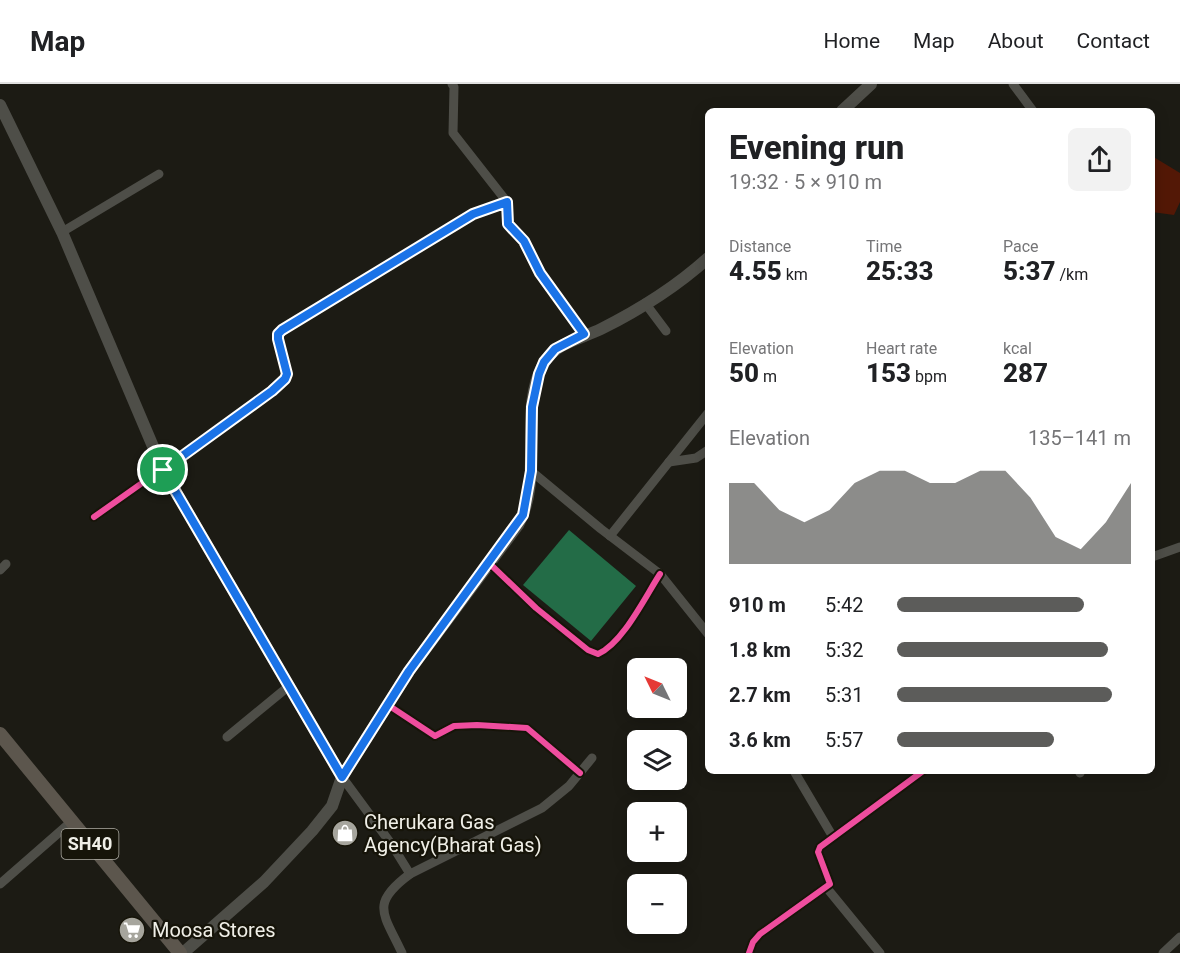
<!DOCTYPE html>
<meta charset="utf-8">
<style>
body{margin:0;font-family:Roboto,sans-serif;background:#f2f2f2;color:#202124;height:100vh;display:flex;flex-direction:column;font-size:22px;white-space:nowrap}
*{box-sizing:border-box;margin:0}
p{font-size:20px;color:#757577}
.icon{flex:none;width:33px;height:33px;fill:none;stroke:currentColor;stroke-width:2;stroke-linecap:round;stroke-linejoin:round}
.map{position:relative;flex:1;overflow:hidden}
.details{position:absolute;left:705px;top:24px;width:450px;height:666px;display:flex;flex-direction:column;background:#fff;border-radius:9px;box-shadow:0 3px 15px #0003}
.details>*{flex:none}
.needle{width:39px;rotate:313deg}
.tools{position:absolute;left:627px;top:574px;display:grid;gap:12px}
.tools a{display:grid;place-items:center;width:60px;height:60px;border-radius:9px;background:#fff;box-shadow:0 3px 15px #0003;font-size:30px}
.pin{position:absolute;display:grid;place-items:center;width:51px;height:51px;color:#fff;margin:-26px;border:3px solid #fff;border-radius:50%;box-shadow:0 2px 6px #0007}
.round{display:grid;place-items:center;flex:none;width:63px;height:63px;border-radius:9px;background:#f2f2f2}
.summary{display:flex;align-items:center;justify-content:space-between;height:102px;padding:0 24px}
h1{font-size:33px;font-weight:800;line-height:45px}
.figures{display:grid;grid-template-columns:repeat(3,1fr);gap:9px;height:102px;padding:6px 24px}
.figures div{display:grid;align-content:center}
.figures b{font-size:26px;font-weight:800}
.figures small{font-size:16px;font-weight:400}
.figures p{font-size:16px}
.chart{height:168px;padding:12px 24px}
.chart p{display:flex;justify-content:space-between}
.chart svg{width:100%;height:108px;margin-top:6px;fill:#5c5c5a;opacity:.7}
ul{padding:0 24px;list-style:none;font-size:20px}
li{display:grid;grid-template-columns:96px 72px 1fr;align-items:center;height:45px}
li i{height:15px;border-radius:8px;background:#5c5c5a}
header{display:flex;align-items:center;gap:36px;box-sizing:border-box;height:84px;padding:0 30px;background:#fff;border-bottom:2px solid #e0e0e0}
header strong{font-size:28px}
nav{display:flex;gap:33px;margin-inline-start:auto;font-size:21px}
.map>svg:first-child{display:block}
.green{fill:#531806}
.water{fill:#236c47}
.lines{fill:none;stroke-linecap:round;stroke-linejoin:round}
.street{stroke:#4e4e48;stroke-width:9}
.secondary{stroke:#4e4e48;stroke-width:12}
.primary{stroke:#5c564d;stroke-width:14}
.cycleway-casing{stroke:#161409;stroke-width:10}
.cycleway{stroke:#ef4d9e;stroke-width:6}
.route-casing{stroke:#fff;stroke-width:12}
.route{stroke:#1a73e8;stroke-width:8}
.labels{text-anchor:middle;stroke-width:4.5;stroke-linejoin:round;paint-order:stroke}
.shield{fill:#161409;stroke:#afada4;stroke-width:1.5}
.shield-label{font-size:18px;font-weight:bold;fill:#f0efe7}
.poi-label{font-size:20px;fill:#f0efe7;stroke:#161409;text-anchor:start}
</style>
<header>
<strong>Map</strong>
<nav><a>Home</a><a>Map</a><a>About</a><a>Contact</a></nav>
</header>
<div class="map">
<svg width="1180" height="869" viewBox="0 0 1180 869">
<rect width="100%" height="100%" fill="#1c1b14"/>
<path class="green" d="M1152 72 1180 89V118L1174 131 1152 128Z"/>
<path class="water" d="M569 446 636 502 591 557 523 501Z"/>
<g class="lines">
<g class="street">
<path d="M452 0 454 3 453 49 507 118"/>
<path d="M1013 0 1033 27"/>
<path d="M62 148 159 90"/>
<path d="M645 219 666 247"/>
<path d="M669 378 696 374 708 366"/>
<path d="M531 387 601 445 660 490 708 550"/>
<path d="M94 433 272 307 286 295 287 290 278 255V250L282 246 473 130 507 118 508 140 524 157 540 189 584 250"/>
<path d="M610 452 708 329"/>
<path d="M1152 473 1180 463"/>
<path d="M489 479 536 524 588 566 598 570C623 559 645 513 660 490"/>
<path d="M0 486 6 480"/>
<path d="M388 621 435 652 454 642 477 641 527 644 580 689"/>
<path d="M227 653 289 602"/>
<path d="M794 687 833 753"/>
<path d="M1079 687 1080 689"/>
<path d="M342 693 392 761 410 790C369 820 384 830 402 869"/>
<path d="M410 790 542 724 569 702 592 674"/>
<path d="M0 800 71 738"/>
<path d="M826 803 880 869"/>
<path d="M749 869 753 858 760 850 830 800 818 768 820 763 923 687"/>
<path d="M1163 869 1180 853"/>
</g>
<g class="secondary">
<path d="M0 21 62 148 163 386 342 693"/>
<path d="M842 27 871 0"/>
<path d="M183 869 264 798 312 747 332 722 342 693 409 587 518 441C545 392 517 326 544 279 556 258 581 255 601 245 639 226 677 202 708 174"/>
</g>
<path class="primary" d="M0 650 180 869"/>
<defs>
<g id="cycleway">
<path d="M94 433 272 307 286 295 287 290 278 255V250L282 246 473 130 507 118 508 140 524 157 540 189 584 250"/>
<path d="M489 479 536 524 588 566 598 570C623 559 645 513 660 490"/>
<path d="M388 621 435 652 454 642 477 641 527 644 580 689"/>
<path d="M749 869 753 858 760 850 830 800 818 768 820 763 923 687"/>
</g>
</defs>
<use href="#cycleway" class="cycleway-casing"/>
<use href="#cycleway" class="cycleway"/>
</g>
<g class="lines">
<defs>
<path id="route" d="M507 118 508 140 524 157 540 189 584 250 555 265 544 278 539 290 532 323 531 387 523 431 409 587 342 693 163 386 272 307 285 295 287 290 278 255V250L282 246 473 130Z"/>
</defs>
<use href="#route" class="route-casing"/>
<use href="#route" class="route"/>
</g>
<defs>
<symbol id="shop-disc" viewBox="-11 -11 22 22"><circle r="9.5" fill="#a6a59d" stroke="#161409"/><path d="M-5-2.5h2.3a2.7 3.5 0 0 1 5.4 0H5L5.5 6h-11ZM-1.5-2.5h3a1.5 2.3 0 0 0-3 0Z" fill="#fff"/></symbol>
<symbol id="supermarket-disc" viewBox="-11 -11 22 22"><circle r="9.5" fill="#a6a59d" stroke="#161409"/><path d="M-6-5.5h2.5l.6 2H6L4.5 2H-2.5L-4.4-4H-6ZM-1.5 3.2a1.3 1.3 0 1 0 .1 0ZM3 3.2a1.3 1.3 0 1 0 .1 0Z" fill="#fff"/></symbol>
</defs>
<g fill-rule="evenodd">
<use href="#shop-disc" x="330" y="734" width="30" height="30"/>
<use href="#supermarket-disc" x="117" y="831" width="30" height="30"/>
</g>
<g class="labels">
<rect class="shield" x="61.5" y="745" width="57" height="30" rx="4.5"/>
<g class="shield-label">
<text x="90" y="766">SH40</text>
</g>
<g class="poi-label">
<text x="364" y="745">Cherukara Gas<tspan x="364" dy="23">Agency(Bharat Gas)</tspan></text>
<text x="152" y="853">Moosa Stores</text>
</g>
</g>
</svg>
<div class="tools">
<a><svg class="needle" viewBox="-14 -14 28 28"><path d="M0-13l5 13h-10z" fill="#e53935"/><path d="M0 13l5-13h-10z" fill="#757577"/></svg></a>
<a><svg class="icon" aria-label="layers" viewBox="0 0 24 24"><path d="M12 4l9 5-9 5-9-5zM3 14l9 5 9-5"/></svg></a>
<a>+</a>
<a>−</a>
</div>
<div class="pin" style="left:163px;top:386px;background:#1e9e55"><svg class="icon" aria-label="arrive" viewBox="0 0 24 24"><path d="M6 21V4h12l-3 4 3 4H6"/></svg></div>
<section class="details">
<div class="summary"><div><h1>Evening run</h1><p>19:32 · 5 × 910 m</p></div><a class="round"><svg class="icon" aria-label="share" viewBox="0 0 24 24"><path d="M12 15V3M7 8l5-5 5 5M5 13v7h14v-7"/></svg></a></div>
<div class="figures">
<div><p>Distance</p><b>4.55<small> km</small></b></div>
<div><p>Time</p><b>25:33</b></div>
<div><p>Pace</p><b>5:37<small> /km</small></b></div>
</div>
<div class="figures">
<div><p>Elevation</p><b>50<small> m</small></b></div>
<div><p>Heart rate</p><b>153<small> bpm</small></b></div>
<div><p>kcal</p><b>287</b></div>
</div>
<div class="chart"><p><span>Elevation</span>135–141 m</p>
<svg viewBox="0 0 160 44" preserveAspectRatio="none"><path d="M0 44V11L10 11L20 22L30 27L40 22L50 11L60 6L70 6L80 11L90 11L100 6L110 6L120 17L130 33L140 38L150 27L160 11V44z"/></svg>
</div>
<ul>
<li><b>910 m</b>5:42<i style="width:80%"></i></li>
<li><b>1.8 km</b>5:32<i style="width:90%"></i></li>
<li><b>2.7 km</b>5:31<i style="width:92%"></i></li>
<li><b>3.6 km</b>5:57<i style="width:67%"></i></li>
</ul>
</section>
</div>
